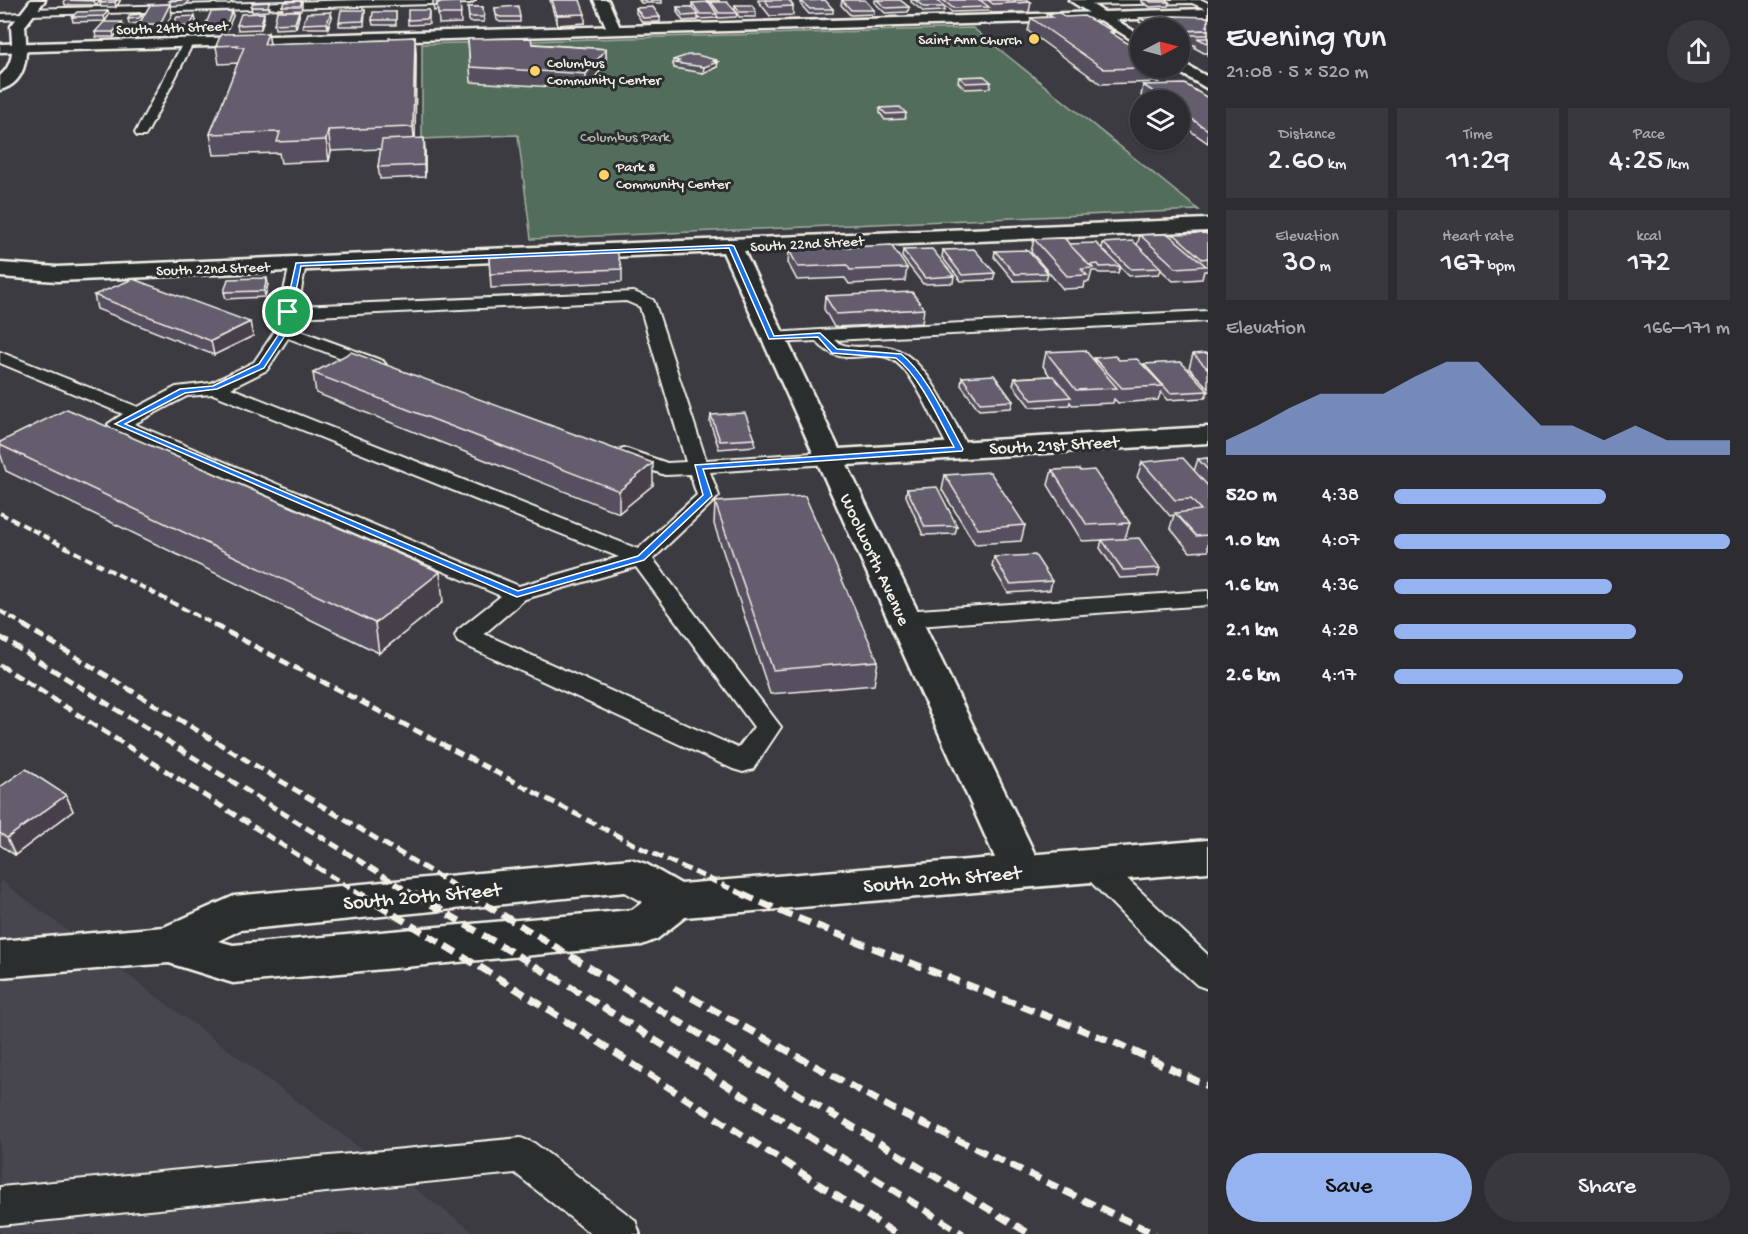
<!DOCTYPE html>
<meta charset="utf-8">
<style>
body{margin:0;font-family:"Gochi Hand",sans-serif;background:#38383d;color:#f1f3f6;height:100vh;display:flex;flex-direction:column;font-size:22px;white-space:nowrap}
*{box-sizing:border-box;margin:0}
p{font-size:20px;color:#a6a7ab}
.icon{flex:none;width:33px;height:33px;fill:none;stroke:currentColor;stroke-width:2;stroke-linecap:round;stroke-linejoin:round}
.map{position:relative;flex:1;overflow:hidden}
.details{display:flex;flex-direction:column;background:#2c2c31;width:540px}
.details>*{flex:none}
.needle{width:39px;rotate:84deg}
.tools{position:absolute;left:1130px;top:18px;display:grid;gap:12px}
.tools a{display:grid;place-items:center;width:60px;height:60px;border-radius:50%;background:#2c2c31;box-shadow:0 2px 4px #0004,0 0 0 2px #48484d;font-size:30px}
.pin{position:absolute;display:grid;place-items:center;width:51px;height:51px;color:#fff;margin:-26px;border:3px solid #fff;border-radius:50%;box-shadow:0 2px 6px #0007}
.round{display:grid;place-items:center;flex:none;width:63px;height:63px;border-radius:32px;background:#38383d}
.headline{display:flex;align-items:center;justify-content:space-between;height:102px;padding:0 18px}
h1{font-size:33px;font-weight:600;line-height:45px}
.stats{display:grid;grid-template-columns:repeat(3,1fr);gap:9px;height:102px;padding:6px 18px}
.stats div{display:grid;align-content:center;border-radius:0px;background:#38383d;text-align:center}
.stats b{font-size:30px;font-weight:600}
.stats small{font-size:16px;font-weight:400}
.stats p{font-size:16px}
.chart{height:168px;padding:12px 18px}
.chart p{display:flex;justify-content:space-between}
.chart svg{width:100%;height:108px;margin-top:6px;fill:#95b2f1;opacity:.7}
.button{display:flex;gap:12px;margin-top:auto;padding:12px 18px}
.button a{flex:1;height:69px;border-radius:36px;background:#95b2f1;color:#111;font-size:24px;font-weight:600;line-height:69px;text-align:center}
.button a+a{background:#38383d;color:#f1f3f6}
ul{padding:0 18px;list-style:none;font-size:20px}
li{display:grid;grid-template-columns:96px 72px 1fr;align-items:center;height:45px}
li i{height:15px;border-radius:8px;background:#95b2f1}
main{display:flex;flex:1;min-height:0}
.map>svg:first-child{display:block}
.built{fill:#47454e}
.green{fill:#536d5b;stroke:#a4afa2;stroke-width:1.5}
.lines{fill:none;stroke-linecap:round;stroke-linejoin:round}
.service-casing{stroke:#f4f1e8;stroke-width:4}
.minor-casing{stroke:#f4f1e8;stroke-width:5}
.tertiary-casing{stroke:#f4f1e8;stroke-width:5}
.secondary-casing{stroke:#f4f1e8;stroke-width:5}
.service{fill:#2a2d2e;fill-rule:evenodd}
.minor{fill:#2a2d2e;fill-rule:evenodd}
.tertiary{fill:#2a2d2e;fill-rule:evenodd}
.secondary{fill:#2a2d2e;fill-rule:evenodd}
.rail-far2{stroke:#f4f1e8;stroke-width:4;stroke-dasharray:8 4;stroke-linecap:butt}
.rail-far1{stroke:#f4f1e8;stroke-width:5;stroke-dasharray:10 5;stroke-linecap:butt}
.rail{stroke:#f4f1e8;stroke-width:7;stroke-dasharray:13 7;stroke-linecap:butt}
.wall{fill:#56505e;stroke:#f4f1e8;stroke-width:1.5}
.shaded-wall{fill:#46414c;stroke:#f4f1e8;stroke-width:1.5}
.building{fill:#645d6d;stroke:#f4f1e8;stroke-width:1.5}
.route{fill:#1a73e8;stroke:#fff;stroke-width:1.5;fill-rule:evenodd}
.poi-dot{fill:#ffd166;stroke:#2a2d2e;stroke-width:2}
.labels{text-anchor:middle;stroke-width:6;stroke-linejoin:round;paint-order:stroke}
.far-street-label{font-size:15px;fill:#f4f1e8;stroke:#2a2d2e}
.far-poi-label{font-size:15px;fill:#f4f1e8;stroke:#2a2d2e;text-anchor:start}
.far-park-label{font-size:15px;fill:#acb6a9;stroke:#2a2d2e}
.street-label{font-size:18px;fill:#f4f1e8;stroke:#2a2d2e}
.near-street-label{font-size:21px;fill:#f4f1e8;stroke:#2a2d2e}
</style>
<main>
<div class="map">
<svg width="1208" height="1234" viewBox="0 0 1208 1234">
<rect width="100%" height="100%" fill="#3b3b41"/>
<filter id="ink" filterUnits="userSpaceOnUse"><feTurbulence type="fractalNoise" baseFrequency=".0167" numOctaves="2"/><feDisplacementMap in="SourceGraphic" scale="12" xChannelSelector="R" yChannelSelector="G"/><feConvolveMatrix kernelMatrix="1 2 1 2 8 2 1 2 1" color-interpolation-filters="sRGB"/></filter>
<g filter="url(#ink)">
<path class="built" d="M0 880 476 1234H0Z"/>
<path class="green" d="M973 28 1199 210 531 239 518 135 422 139V44Z"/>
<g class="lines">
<defs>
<g id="service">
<path d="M363 0H475L470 3 29 15V18L25 19 0 20V14L24 13 28 9Z"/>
<path d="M1075 0H1202L1208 3V10L1192 3 1078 5 1075 4Z"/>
<path d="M188 40 193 43 147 133 145 136H137L135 133 183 43Z"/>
<path d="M298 259 306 264 298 306 634 292 653 300 655 304 706 460 828 452 835 454 838 458 835 462 828 464 710 472 719 496 653 559 781 727 753 769 743 772 733 769 458 642 455 636 458 630 501 596 111 428 108 424 123 414 0 363V352L138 407 176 387 211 383 254 362 275 331 290 264ZM626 301 640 307 686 462 667 463 624 448 617 450 614 454 617 458 665 475 690 474 697 495 638 549 231 388 267 370 288 338 371 369H383L386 365 383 361 293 328 295 317ZM213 394 619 557 519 586 134 424 187 396ZM636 567 754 727 738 748 484 634 525 599Z"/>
<path d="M1208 311V321L834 340C850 352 869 344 888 347 926 353 951 418 969 449L966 453H952C936 430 917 374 893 360 868 346 843 372 816 341L772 343 766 342 763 338 766 334 772 333 820 330Z"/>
<path d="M1208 591V605L903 627 894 624 891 619 894 614 903 611Z"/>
<path d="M1093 853 1104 857 1208 955V989L1197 985 1149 941 1082 873 1078 865 1082 857Z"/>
<path d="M521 1138 534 1143 635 1220 640 1234H591L515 1173 0 1225V1187Z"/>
</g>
<g id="minor">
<path d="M31 0H45L25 26C27 50 30 82 0 90V76C16 62 12 46 11 26Z"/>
<path d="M1069 0H1085L1140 35V45Z"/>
<path d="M1179 61 1208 77V89L1174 69 1172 68H1179Z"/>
<path d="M1208 219V231L744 251 839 449 1208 427V443L847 465 1043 871 1037 882 1022 887 1007 882 1001 871 723 252 57 281 0 277V263L57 267Z"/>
</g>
<g id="tertiary">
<path d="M594 0H608L621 30 619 33H609Z"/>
<path d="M1208 840V872L685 917 657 939 642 945 233 983 169 963 0 977V941L164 927 234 896 631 859 646 864 681 884ZM625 892 643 902 632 910 233 945 218 941 240 930Z"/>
</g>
<path id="secondary" d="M1208 9V17L0 52V44Z"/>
</defs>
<use href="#service" class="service-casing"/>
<use href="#minor" class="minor-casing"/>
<use href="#tertiary" class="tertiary-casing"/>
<use href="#secondary" class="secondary-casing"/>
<use href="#service" class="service"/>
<use href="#minor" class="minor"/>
<use href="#tertiary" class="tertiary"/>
<use href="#secondary" class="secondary"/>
<g class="rail-far2">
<path d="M0 513 217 626"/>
<path d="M0 611 26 626"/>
</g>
<g class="rail-far1">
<path d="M23 625 471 896"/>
<path d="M214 625 641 848 747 896"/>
<path d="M0 637 416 896"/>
<path d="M0 665 362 896"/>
</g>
<g class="rail">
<path d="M360 894 521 992 896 1234"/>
<path d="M414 894 577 991 963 1234"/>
<path d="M468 894 1030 1234"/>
<path d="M743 894 787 914 1118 1044 1208 1086"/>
<path d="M674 988 893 1109 1155 1234"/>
</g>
</g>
<g class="wall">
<path d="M64 0H100L96 5H65Z"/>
<path d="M170 0H189L186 5 171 6 172 14 162 33 141 34 140 23 129 24 128 19 142 14V19L170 4Z"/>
<path d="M216 0H233L230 4H217Z"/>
<path d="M550 0H580L585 23 557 25Z"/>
<path d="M639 0H662V3H641Z"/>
<path d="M706 0H719V2H708Z"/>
<path d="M758 0H789L793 6V15L770 16 758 1Z"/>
<path d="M842 0 874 10V14L850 15 841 5Z"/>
<path d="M875 0H900L909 7 908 12 885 13 875 3Z"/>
<path d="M911 0H936L939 2V0H1028L1031 2 1029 12 992 13 988 10V11L952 12 945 7 944 11 924 12 911 2Z"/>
<path d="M1142 0H1166L1169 2 1168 6 1150 7 1142 2Z"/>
<path d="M120 1 116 7H101L100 3Z"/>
<path d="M302 1V6L301 10 283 11 282 6Z"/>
<path d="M801 1 833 9V13L809 14 801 5Z"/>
<path d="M454 2H460L461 23 439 24 438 10 434 11 433 6Z"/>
<path d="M711 2 737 13 736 17 719 18 717 16V18L700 19 698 17V20L683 21 677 12V7H692V3L710 4Z"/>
<path d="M735 5 756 12V17H739L735 10Z"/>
<path d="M251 7H270L268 11 252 12Z"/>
<path d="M468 7H483L484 22H469Z"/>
<path d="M495 8 520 17V22H500L497 20Z"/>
<path d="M636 8 660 17V22H642L636 13Z"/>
<path d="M365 10V14L364 26H339V22Z"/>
<path d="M429 10V24L408 25V20Z"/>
<path d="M108 11 109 15 105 21 73 22 72 17Z"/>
<path d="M299 11V16L296 28 275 29 274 24Z"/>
<path d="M396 12V25H373L372 20Z"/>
<path d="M1047 14 1065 17 1115 32 1114 35 1140 68H1163L1160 82 1101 84 1028 31 1031 18 1046 17Z"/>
<path d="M233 16 227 30 206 31 205 26Z"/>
<path d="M332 17 328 28H303V24Z"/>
<path d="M1208 17V56L1207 55 1208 53H1204L1195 48V45H1187L1179 41 1181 34 1179 33V28H1149L1139 22 1140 18Z"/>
<path d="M264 18 261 29 238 30 237 25Z"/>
<path d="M196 21 191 31 173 32 172 27Z"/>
<path d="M123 26 114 37H96L95 32Z"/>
<path d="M268 33 270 44 389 40 415 37 416 55 415 138 425 149V177L380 179 378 167 381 149 331 151 329 161 281 163 279 153 214 155 210 134 238 63 219 64 216 46Z"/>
<path d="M468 39 606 49V63L586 89 471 82Z"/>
<path d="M673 60H716L717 67 703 73 674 68V66L673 65Z"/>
<path d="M959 77 991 82 990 88 965 89 958 82Z"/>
<path d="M1143 85 1208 98V143L1179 123V100H1148L1141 96Z"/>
<path d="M880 108 906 113 905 119 885 120 880 113Z"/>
<path d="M1174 234 1208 235V271H1204L1202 279 1173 281 1161 270 1159 274 1129 276 1120 267 1118 273H1099L1096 271H1092L1089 282H1085L1084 288 1063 289 1031 252 1034 239 1102 248 1103 243 1137 245 1140 235 1173 238Z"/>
<path d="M789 250 907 268 905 281 849 284 845 278 797 280 788 263Z"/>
<path d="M903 250 954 276 953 283 923 284 902 257Z"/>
<path d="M943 250 995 273 993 280 961 281 942 257Z"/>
<path d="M995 251 1048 273 1046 280 1014 281 994 257Z"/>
<path d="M489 257 622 269V282L491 288Z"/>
<path d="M268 284 265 297 226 299 224 292Z"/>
<path d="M94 295 253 336 214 355 97 309Z"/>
<path d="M825 296 924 309 922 323 834 327 824 309Z"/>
<path d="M1046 352 1094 361V358L1119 360 1143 365 1144 364 1208 391 1205 398 1167 400 1161 392 1158 400 1118 403 1114 399 1113 403 1072 405 1070 402 1069 405 1030 407 1013 385 1015 378 1050 376 1043 366Z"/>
<path d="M1208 353V388L1189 368 1193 354Z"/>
<path d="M313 373 653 485 619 513 316 393Z"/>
<path d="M962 377 1013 401 1011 408 979 410 961 385Z"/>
<path d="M711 415 755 439V446L719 449 710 422Z"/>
<path d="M0 442 443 602 379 653 6 471 0 453Z"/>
<path d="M1208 458V551L1190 552 1170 528 1174 515 1170 516 1137 477 1142 462 1194 471 1198 459Z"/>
<path d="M1052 470 1130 523 1125 538 1160 568 1158 576 1120 578 1100 548 1102 540H1105L1082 541 1048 485Z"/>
<path d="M945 475 1025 525 1021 541 975 544 942 490Z"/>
<path d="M907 489 957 526 955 534 923 535 906 496Z"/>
<path d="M715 502 878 661 874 685 770 694 714 524Z"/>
<path d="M994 557 1052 581 1050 590 1008 593 992 566Z"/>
<path d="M0 787 66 795 73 811 15 855 0 845Z"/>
</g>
<g class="shaded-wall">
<path d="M95 0H100L96 5 94 1Z"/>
<path d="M117 0H120V1L116 7 115 2Z"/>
<path d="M170 4 172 14 162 33 160 24Z"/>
<path d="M108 11 109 15 105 21 104 16Z"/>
<path d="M232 11 233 16 227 30 226 25Z"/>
<path d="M299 11V16L296 28 295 23Z"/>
<path d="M331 12 332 17 328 28 327 23Z"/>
<path d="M264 13V18L261 29V24Z"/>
<path d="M585 14V23L557 25V15Z"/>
<path d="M195 16 196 21 191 31 190 26Z"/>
<path d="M122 22 123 26 114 37 113 32Z"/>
<path d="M268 33 271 50 264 44Z"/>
<path d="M415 37 416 55 415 148 413 127Z"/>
<path d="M606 49V63L586 89V74Z"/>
<path d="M716 60V63L718 62 717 67 703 73 704 67Z"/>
<path d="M328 130 331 151 329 161 326 140Z"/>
<path d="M424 138 425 149V177L424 165Z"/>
<path d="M267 278 268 284 265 297 264 291Z"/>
<path d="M250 322 253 336 214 355 211 341Z"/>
<path d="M653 463V485L619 513V491Z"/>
<path d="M440 572 443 602 379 653 375 623Z"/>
<path d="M66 795 73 811 15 855 7 838Z"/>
</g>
<g class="building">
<path d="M64 0H95L94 1Z"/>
<path d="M102 0H117L115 2 100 3Z"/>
<path d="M170 0H185L169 1Z"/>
<path d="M454 0V2L437 3V6H433V1Z"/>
<path d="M552 0H580L585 14 557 15Z"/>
<path d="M765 0H789L793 6 770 7Z"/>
<path d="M825 0 833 9H810L801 1Z"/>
<path d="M842 0H865L874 10H851Z"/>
<path d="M877 0H900L909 7 886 8Z"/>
<path d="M915 0H936L945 7H924Z"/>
<path d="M943 0H980L989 7 953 8Z"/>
<path d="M988 0H1028L1031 2 993 4Z"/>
<path d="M1148 0H1166L1169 2H1151Z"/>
<path d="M302 1 300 6H282L284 2Z"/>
<path d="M269 2 268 7H251L253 3Z"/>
<path d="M460 2 461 14H438L437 3Z"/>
<path d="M709 2 717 14H700L692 3Z"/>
<path d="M711 2H727L737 13H719Z"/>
<path d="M170 4 160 24H139L150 5Z"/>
<path d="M735 5H752L756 12H739Z"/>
<path d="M518 6 520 17H500L496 15 495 8Z"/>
<path d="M468 7H483L484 17H469Z"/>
<path d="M653 7 660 17 643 18 636 8Z"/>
<path d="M677 7H692L698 15 683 16Z"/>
<path d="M341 10H365L363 21 339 22Z"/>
<path d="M408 10H429L428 19 408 20Z"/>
<path d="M108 11 104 16 72 17 77 12Z"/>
<path d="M232 11 226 25 205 26 211 12Z"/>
<path d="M277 11H299L295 23 274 24Z"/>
<path d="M331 12 327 23 303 24 307 13Z"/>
<path d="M373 12H396V20H372Z"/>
<path d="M264 13 261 24 237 25 241 14Z"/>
<path d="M1060 13 1065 17 1084 16 1115 32H1110L1133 47 1140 48V68H1144L1104 69 1031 18 1052 17 1047 14Z"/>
<path d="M142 14 139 18 128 19 130 15Z"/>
<path d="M195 16 190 26 172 27 177 17Z"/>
<path d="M1174 16 1208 17V26H1207L1208 27V30L1185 31 1178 26 1156 27 1140 18Z"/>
<path d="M104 22H122L113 32H95Z"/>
<path d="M1208 30V35H1189L1182 31Z"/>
<path d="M268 33 264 44 389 40V38L415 37 413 127 328 130 326 140 277 142 280 132 210 134 244 47H237L238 45 216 46 221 34Z"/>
<path d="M531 38 532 44 606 49 586 74 470 67 468 39Z"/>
<path d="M1197 38H1208V43H1207Z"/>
<path d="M688 55H697L716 60 713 61 718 62 704 67 675 63 679 61 673 60Z"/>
<path d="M984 76 991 82 966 83 959 77Z"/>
<path d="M1185 84 1208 98V130L1179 110V100H1166L1143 85Z"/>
<path d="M900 107 906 113 886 114 880 108Z"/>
<path d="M424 138V165L378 167 382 140Z"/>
<path d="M1205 233 1208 235V258L1202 259 1174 234Z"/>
<path d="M1168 234 1206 266 1176 268 1140 235Z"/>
<path d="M1064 238 1093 268 1081 269 1087 275 1067 276 1034 239Z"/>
<path d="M1133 241 1161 268 1131 269 1103 243Z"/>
<path d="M1096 243 1120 266 1100 267 1098 264 1089 265 1069 244Z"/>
<path d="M891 245 907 268 850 270 847 265 798 267 789 250Z"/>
<path d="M932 249 954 276 925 278 903 250Z"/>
<path d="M974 249 995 273 962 275 943 250Z"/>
<path d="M1027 250 1048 273 1015 274 995 251Z"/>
<path d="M617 252 622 269 490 274 489 257Z"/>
<path d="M267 278 264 291 224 292 228 279Z"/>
<path d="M133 279 250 322 211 341 94 295Z"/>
<path d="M912 292 924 309 836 314 825 296Z"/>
<path d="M1085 350 1117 388 1076 390 1046 352Z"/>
<path d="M351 352 653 463 619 491 313 373Z"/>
<path d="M1208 353V369L1193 354Z"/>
<path d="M1115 356 1119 360 1137 359 1163 386 1122 388 1094 358Z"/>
<path d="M1181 362 1208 391 1170 393 1144 364Z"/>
<path d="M994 375 1013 401 980 403 962 377Z"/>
<path d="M1053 376 1071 397 1032 400 1015 378Z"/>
<path d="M67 409 440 572 375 623 0 445V442Z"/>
<path d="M745 413 755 439 720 441 711 415Z"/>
<path d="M1183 458 1208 486V535L1196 536 1175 513 1201 510 1191 499 1175 500 1142 462Z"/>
<path d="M1208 458V470L1198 459Z"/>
<path d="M1079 469 1081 471 1094 470 1130 523 1087 525 1052 470Z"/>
<path d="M990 472 1025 525 978 529 945 475Z"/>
<path d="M937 487 957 526 925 527 907 489Z"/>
<path d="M805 496 878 661 773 670 715 502Z"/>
<path d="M1139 538 1160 568 1123 570 1102 540Z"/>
<path d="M1035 555 1052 581 1010 584 994 557Z"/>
<path d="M26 769 66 795 7 838 0 833V787Z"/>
</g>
</g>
<path class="route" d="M731 245 734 246 774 336 820 333 837 349 901 354C927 374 947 421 963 449L962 451 703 469 712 496 644 560 517 597 115 424 180 389 213 386 259 364 281 331 296 263ZM729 248 769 339 818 337 832 353 896 358C920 376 939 420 954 447L695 465 703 495 638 556 518 591 125 424 185 393 217 389 264 368 288 331 301 266Z"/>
<g class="poi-dot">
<circle cx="1034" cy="39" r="6"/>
<circle cx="535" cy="71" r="6"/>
<circle cx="604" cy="175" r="6"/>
</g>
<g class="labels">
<g class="far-street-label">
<text transform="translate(172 27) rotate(-2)" y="5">South 24th Street</text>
<text transform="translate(807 243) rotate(-3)" y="5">South 22nd Street</text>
<text transform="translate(213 268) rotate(-2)" y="5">South 22nd Street</text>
</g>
<g class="far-poi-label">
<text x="1022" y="44" text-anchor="end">Saint Ann Church</text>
<text x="547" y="67">Columbus<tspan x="547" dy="17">Community Center</tspan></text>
<text x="616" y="171">Park &amp;<tspan x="616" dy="17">Community Center</tspan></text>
</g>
<g class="far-park-label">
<text x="625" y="141">Columbus Park</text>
</g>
<g class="street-label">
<text transform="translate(1054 444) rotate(-3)" y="6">South 21st Street</text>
<text transform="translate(876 559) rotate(65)" y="6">Woolworth Avenue</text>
</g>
<g class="near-street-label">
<text transform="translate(942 878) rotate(-5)" y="7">South 20th Street</text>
<text transform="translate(422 895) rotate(-5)" y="7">South 20th Street</text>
</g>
</g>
</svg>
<div class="tools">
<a><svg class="needle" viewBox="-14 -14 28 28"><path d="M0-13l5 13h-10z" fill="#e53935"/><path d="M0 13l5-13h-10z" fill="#a6a7ab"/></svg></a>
<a><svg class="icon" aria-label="layers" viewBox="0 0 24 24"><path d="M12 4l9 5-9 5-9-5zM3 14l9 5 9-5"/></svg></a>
</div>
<div class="pin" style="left:288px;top:312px;background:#1e9e55"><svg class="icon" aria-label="arrive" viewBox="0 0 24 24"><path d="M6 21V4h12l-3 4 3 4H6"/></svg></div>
</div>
<section class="details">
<div class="headline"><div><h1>Evening run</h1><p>21:08 · 5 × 520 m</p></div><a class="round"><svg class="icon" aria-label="share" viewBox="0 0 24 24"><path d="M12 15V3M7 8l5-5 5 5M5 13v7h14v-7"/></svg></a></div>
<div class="stats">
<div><p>Distance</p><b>2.60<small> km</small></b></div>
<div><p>Time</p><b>11:29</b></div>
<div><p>Pace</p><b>4:25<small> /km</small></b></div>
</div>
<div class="stats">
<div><p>Elevation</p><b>30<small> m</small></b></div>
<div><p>Heart rate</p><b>167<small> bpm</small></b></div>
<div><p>kcal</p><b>172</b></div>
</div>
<div class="chart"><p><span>Elevation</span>166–171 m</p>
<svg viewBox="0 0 160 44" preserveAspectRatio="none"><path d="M0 44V38L10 32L20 25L30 19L40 19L50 19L60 12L70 6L80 6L90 19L100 32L110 32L120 38L130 32L140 38L150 38L160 38V44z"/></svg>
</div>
<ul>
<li><b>520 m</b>4:38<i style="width:63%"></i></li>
<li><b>1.0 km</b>4:07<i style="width:100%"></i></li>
<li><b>1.6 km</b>4:36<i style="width:65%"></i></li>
<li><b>2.1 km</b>4:28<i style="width:72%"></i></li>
<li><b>2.6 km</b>4:17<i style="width:86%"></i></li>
</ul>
<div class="button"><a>Save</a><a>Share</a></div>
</section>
</main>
